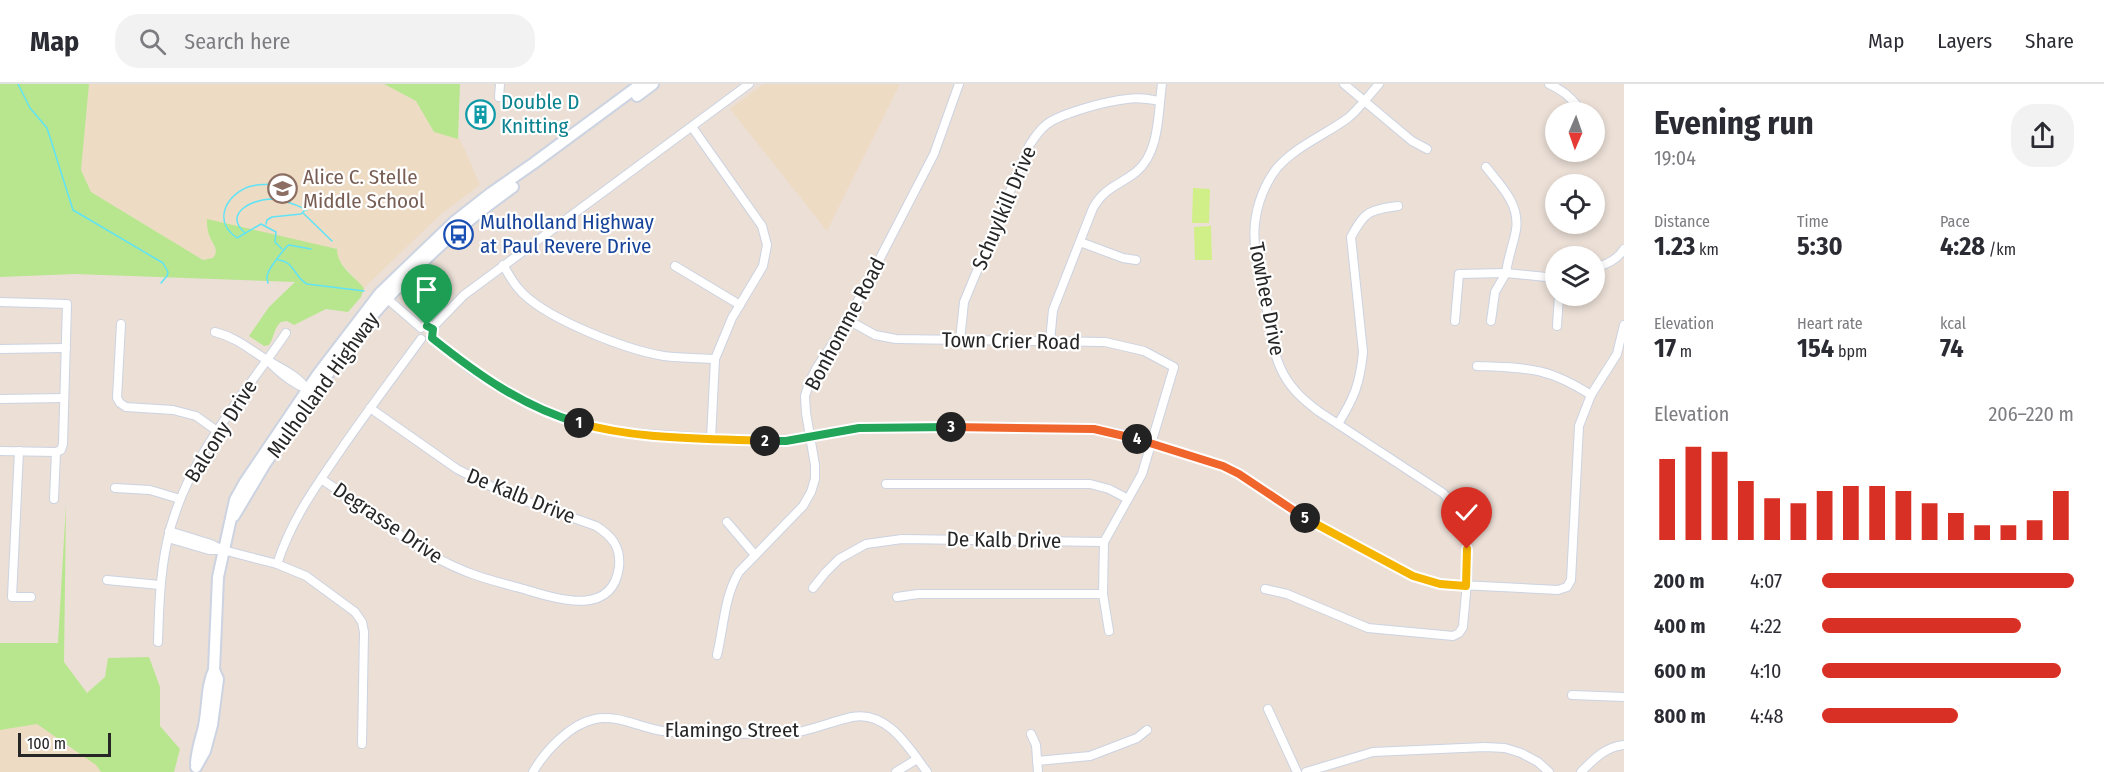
<!DOCTYPE html>
<meta charset="utf-8">
<style>
body{margin:0;font-family:"Fira Sans Condensed",sans-serif;background:#f2f2f3;color:#2b2b33;height:100vh;display:flex;flex-direction:column;font-size:22px;white-space:nowrap}
*{box-sizing:border-box;margin:0}
p{font-size:20px;color:#7c7c81}
.icon{flex:none;width:33px;height:33px;fill:none;stroke:currentColor;stroke-width:2;stroke-linecap:round;stroke-linejoin:round}
.map{position:relative;flex:1;overflow:hidden}
.side{display:flex;flex-direction:column;background:#fff;width:480px}
.side>*{flex:none}
.needle{width:39px;rotate:182deg}
.tools{position:absolute;left:1545px;top:18px;display:grid;gap:12px}
.tools a{display:grid;place-items:center;width:60px;height:60px;border-radius:50%;background:#fff;box-shadow:0 3px 9px #0003;font-size:30px}
.scale{position:absolute;left:18px;bottom:15px;width:93px;box-sizing:border-box;padding-left:6px;border:3px solid #262626;border-top:0;font-size:16px;line-height:21px;white-space:nowrap;color:#262626;-webkit-text-stroke:4px #fff;paint-order:stroke}
.pin{position:absolute;display:grid;place-items:center;width:51px;height:51px;color:#fff;margin:-62px -26px;border-radius:50% 50% 50% 0;rotate:-45deg;box-shadow:0 0 6px #0007}
.pin .icon{rotate:45deg}
.km{position:absolute;width:30px;height:30px;margin:-15px;border-radius:50%;background:#222;color:#fff;font-size:16px;line-height:30px;text-align:center}
.round{display:grid;place-items:center;flex:none;width:63px;height:63px;border-radius:24px;background:#f2f2f3}
.headline{display:flex;align-items:center;justify-content:space-between;height:102px;padding:0 30px}
h1{font-size:33px;font-weight:700;line-height:45px}
.metrics{display:grid;grid-template-columns:repeat(3,1fr);gap:9px;height:102px;padding:6px 30px}
.metrics div{display:grid;align-content:center}
.metrics b{font-size:26px;font-weight:700}
.metrics small{font-size:16px;font-weight:400}
.metrics p{font-size:16px}
.chart{height:168px;padding:12px 30px}
.chart p{display:flex;justify-content:space-between}
.chart svg{width:100%;height:108px;margin-top:6px;stroke:#d93025;stroke-width:6}
ul{padding:0 30px;list-style:none;font-size:20px}
li{display:grid;grid-template-columns:96px 72px 1fr;align-items:center;height:45px}
li i{height:15px;border-radius:8px;background:#d93025}
header{display:flex;align-items:center;gap:36px;box-sizing:border-box;height:84px;padding:0 30px;background:#fff;border-bottom:2px solid #e1e1e2}
header strong{font-size:28px}
nav{display:flex;gap:33px;margin-inline-start:auto;font-size:21px}
.search{width:420px;height:54px;background:#f2f2f3;display:flex;align-items:center;gap:15px;box-sizing:border-box;padding:0 21px;border-radius:24px;color:#7c7c81;font-size:22px}
main{display:flex;flex:1;min-height:0}
.map>svg:first-child{display:block}
.education{fill:#eedbc4}
.green{fill:#b8e68e}
.pitch{fill:#d1ef88}
.lines{fill:none;stroke-linecap:round;stroke-linejoin:round}
.stream{stroke:#60e3f6;stroke-width:1.5}
.minor-casing{stroke:#ccd3e1;stroke-width:10}
.secondary-casing{stroke:#ccd3e1;stroke-width:14}
.minor{stroke:#fff;stroke-width:8}
.secondary{stroke:#fff;stroke-width:10}
.split-1-casing{stroke:#fff;stroke-width:12}
.split-2-casing{stroke:#fff;stroke-width:12}
.split-3-casing{stroke:#fff;stroke-width:12}
.split-4-casing{stroke:#fff;stroke-width:12}
.split-5-casing{stroke:#fff;stroke-width:12}
.split-6-casing{stroke:#fff;stroke-width:12}
.split-1{stroke:#22a559;stroke-width:8}
.split-2{stroke:#f5b400;stroke-width:8}
.split-3{stroke:#22a559;stroke-width:8}
.split-4{stroke:#f0652b;stroke-width:8}
.split-5{stroke:#f0652b;stroke-width:8}
.split-6{stroke:#f5b400;stroke-width:8}
.labels{text-anchor:middle;stroke-width:4.5;stroke-linejoin:round;paint-order:stroke}
.culture-label{font-size:21px;fill:#0d838f;stroke:#fff;text-anchor:start}
.education-label{font-size:21px;fill:#785e54;stroke:#fff;text-anchor:start}
.street-label{font-size:21px;fill:#262626;stroke:#fff}
.transit-label{font-size:21px;fill:#164399;stroke:#fff;text-anchor:start}
</style>
<header>
<strong>Map</strong>
<div class="search"><svg class="icon" aria-label="search" viewBox="0 0 24 24"><circle cx="10" cy="10" r="6"/><path d="M15 15l6 6"/></svg>Search here</div>
<nav><a>Map</a><a>Layers</a><a>Share</a></nav>
</header>
<main>
<div class="map">
<svg width="1624" height="688" viewBox="0 0 1624 688">
<rect width="100%" height="100%" fill="#ebdfd6"/>
<g class="education">
<path d="M89 0H384L416 17 434 48 460 55 480 101 441 130 364 204 337 174 209 152 216 166V170L213 174 203 176 91 108 81 86Z"/>
<path d="M763 0H900L827 147 730 25Z"/>
<path d="M0 619 55 640 66 663 129 683 131 688H0Z"/>
</g>
<g class="green">
<path d="M0 0H89L81 86 91 108 203 176 213 174C220 165 212 160 209 151 207 146 207 140 207 135L337 165C337 182 354 192 364 204L361 213 348 228 326 225 294 241 287 237 281 238C274 243 274 254 269 261L264 262 249 252 269 223 295 198 75 190 0 193Z"/>
<path d="M384 0H460L458 55 434 48 416 17Z"/>
<path d="M66 420 64 578 87 609 105 593 108 574 149 573 160 603V642L180 665 174 688H101L96 681 37 640 0 646V559H58Z"/>
</g>
<g class="pitch">
<path d="M1193 104 1210 105 1209 139H1192Z"/>
<path d="M1211 142 1212 176H1195L1194 143Z"/>
</g>
<g class="lines">
<g class="stream">
<path d="M18 0 30 24 47 44 73 126 163 179 168 188 167 192 161 199"/>
<path d="M281 97 277 100C268 100 257 100 248 103 225 112 213 138 237 154L261 140 276 148 275 158 282 165"/>
<path d="M303 129 332 157"/>
<path d="M266 140 267 136 272 133 301 130 313 118"/>
<path d="M245 149C223 130 251 116 270 115 281 115 297 121 307 126"/>
<path d="M278 176C294 177 295 194 307 200L364 207"/>
<path d="M268 199C267 196 266 193 268 189 269 185 285 163 289 161L311 165"/>
</g>
<defs>
<g id="minor">
<path d="M1344 0 1412 57 1427 65"/>
<path d="M1549 0C1562 6 1570 12 1579 24"/>
<path d="M499 13 500 0"/>
<path d="M692 43 762 142 767 161 763 182 732 234 715 275 711 355"/>
<path d="M1486 83C1501 102 1520 120 1516 146 1513 161 1508 174 1506 189L1556 194"/>
<path d="M1080 158 1123 174 1136 176"/>
<path d="M503 181C508 189 512 197 518 204 542 234 627 266 664 272 681 274 698 274 715 275"/>
<path d="M675 182 740 221"/>
<path d="M1594 184C1606 181 1618 175 1624 165"/>
<path d="M384 212 421 244"/>
<path d="M0 218 67 220 63 360 61 366 56 368 54 415"/>
<path d="M848 236 875 251 896 255 1105 258 1144 267 1174 283 1142 390 1104 458 1103 510 1109 547"/>
<path d="M1455 237 1459 190 1506 189"/>
<path d="M1491 237 1495 208 1506 189"/>
<path d="M121 240 117 314 120 319 126 323 173 326 196 332 217 347"/>
<path d="M1557 242 1559 212"/>
<path d="M432 244 464 211 749 0"/>
<path d="M215 248C235 253 248 264 265 275 280 284 296 290 307 305"/>
<path d="M432 254 474 288 532 321 563 334 618 348 773 358 859 344 881 343 1094 345 1121 350 1223 382 1239 389 1297 430 1413 492 1441 500 1558 506 1567 503 1571 496 1579 342 1591 311 1617 270 1624 241"/>
<path d="M960 256 964 218 1029 62C1034 54 1039 46 1047 40 1062 29 1107 17 1127 15 1138 13 1149 15 1160 17"/>
<path d="M1050 257 1053 226 1093 124C1105 103 1118 102 1136 88 1160 69 1158 28 1162 0"/>
<path d="M0 265 66 264"/>
<path d="M270 279C281 290 293 300 307 305"/>
<path d="M1477 282C1528 284 1547 283 1591 311"/>
<path d="M0 315 64 314"/>
<path d="M1338 340C1354 314 1360 300 1363 268L1351 153C1365 127 1369 126 1398 122"/>
<path d="M0 367 56 368"/>
<path d="M19 367 12 513H31"/>
<path d="M321 395C370 426 412 467 467 488 484 495 502 499 520 504 552 513 612 536 619 483 621 463 612 452 596 442L506 410 457 385 370 324"/>
<path d="M886 400H1090L1109 405 1128 415"/>
<path d="M115 404 150 406 180 415"/>
<path d="M727 438 755 471"/>
<path d="M169 447 211 460 223 466 277 480 306 492 355 528 362 538 364 548 362 660"/>
<path d="M168 454 209 466H221"/>
<path d="M277 480C292 435 314 405 340 367 366 329 394 292 421 255"/>
<path d="M107 496 160 501"/>
<path d="M813 504 825 489 839 475 866 460 902 455 1104 458"/>
<path d="M1265 505 1287 510 1368 544 1453 552 1459 549 1463 543C1465 514 1471 478 1466 449 1464 433 1454 420 1443 409L1318 327C1305 317 1293 307 1284 291 1272 270 1270 244 1266 220 1261 194 1252 166 1255 139 1257 120 1265 99 1277 84 1296 62 1325 51 1348 34 1360 24 1369 11 1379 0"/>
<path d="M897 513 918 510H1103"/>
<path d="M158 558C159 524 160 491 167 458 184 378 241 315 286 249"/>
<path d="M717 571C724 542 724 513 739 488L803 422 811 408 815 395V381L806 329 805 312 809 299 816 285 848 236 934 70 959 0"/>
<path d="M1572 611 1624 613"/>
<path d="M1268 625 1297 688"/>
<path d="M1031 650 1036 661 1038 688"/>
<path d="M1037 677 1090 672 1137 654 1147 646"/>
<path d="M533 688C545 667 570 640 595 635 617 630 641 644 663 647 704 651 747 649 788 650 810 647 830 638 852 633 887 626 909 664 927 688"/>
<path d="M896 688 917 675"/>
<path d="M1306 688 1373 668 1485 663 1505 664 1521 669 1538 678 1549 688"/>
<path d="M1581 688C1594 675 1605 663 1624 661"/>
</g>
<g id="secondary">
<path d="M637 12 653 0"/>
<path d="M353 255C399 197 452 146 513 103"/>
<path d="M234 432 265 380 337 277"/>
<path d="M196 679C197 665 201 655 204 642 208 623 206 603 214 586"/>
<path d="M196 683 205 667 212 641 218 595 214 586 218 493 235 416 245 398 318 290 380 209 454 138 491 109 534 79 641 0"/>
</g>
</defs>
<use href="#minor" class="minor-casing"/>
<use href="#secondary" class="secondary-casing"/>
<use href="#minor" class="minor"/>
<use href="#secondary" class="secondary"/>
</g>
<g class="lines">
<defs>
<path id="split-1" d="M427 242 433 245 432 254C477 290 523 323 579 339"/>
<path id="split-2" d="M579 339C639 356 703 354 765 357"/>
<path id="split-3" d="M765 357H786L859 344 951 343"/>
<path id="split-4" d="M951 343 1094 345 1137 355"/>
<path id="split-5" d="M1137 355 1223 382 1239 390 1305 434"/>
<path id="split-6" d="M1305 434 1413 492 1440 500 1466 502 1467 465"/>
</defs>
<use href="#split-1" class="split-1-casing"/>
<use href="#split-2" class="split-2-casing"/>
<use href="#split-3" class="split-3-casing"/>
<use href="#split-4" class="split-4-casing"/>
<use href="#split-5" class="split-5-casing"/>
<use href="#split-6" class="split-6-casing"/>
<use href="#split-1" class="split-1"/>
<use href="#split-2" class="split-2"/>
<use href="#split-3" class="split-3"/>
<use href="#split-4" class="split-4"/>
<use href="#split-5" class="split-5"/>
<use href="#split-6" class="split-6"/>
</g>
<defs>
<symbol id="building-ring" viewBox="-11 -11 22 22"><circle r="9.5" fill="#fff" stroke="#0f9aa8" stroke-width="1.5"/><path d="M-4-6H4V6H1V3H-1V6H-4ZM-2.5-4.3h1.7v1.8h-1.7ZM.8-4.3h1.7v1.8H.8ZM-2.5-1h1.7V.8h-1.7ZM.8-1h1.7V.8H.8Z" fill="#0f9aa8"/></symbol>
<symbol id="school-ring" viewBox="-11 -11 22 22"><circle r="9.5" fill="#fff" stroke="#8d6e63" stroke-width="1.5"/><path d="M0-5L7-2L0 1L-7-2ZM-4 1L0 2.5L4 1V4Q0 6-4 4Z" fill="#8d6e63"/></symbol>
<symbol id="bus-ring" viewBox="-11 -11 22 22"><circle r="9.5" fill="#fff" stroke="#1a4fb4" stroke-width="1.5"/><path d="M-5-6H5V4H4V6H2V4H-2V6H-4V4H-5ZM-3.5-4V0h7V-4ZM-3.5 1.2v1.5H-2V1.2ZM2 1.2v1.5H3.5V1.2Z" fill="#1a4fb4"/></symbol>
</defs>
<g fill-rule="evenodd">
<use href="#building-ring" x="464" y="14" width="33" height="33"/>
<use href="#school-ring" x="266" y="88" width="33" height="33"/>
<use href="#bus-ring" x="442" y="134" width="33" height="33"/>
</g>
<g class="labels">
<g class="culture-label">
<text x="501" y="25">Double D<tspan x="501" dy="24">Knitting</tspan></text>
</g>
<g class="education-label">
<text x="303" y="100">Alice C. Stelle<tspan x="303" dy="24">Middle School</tspan></text>
</g>
<g class="street-label">
<text transform="translate(1004 124) rotate(-67)" y="7">Schuylkill Drive</text>
<text transform="translate(1267 215) rotate(79)" y="7">Towhee Drive</text>
<text transform="translate(845 240) rotate(-62)" y="7">Bonhomme Road</text>
<text transform="translate(1011 257) rotate(1)" y="7">Town Crier Road</text>
<text transform="translate(323 301) rotate(-54)" y="7">Mulholland Highway</text>
<text transform="translate(221 347) rotate(-58)" y="7">Balcony Drive</text>
<text transform="translate(521 412) rotate(22)" y="7">De Kalb Drive</text>
<text transform="translate(388 439) rotate(34)" y="7">Degrasse Drive</text>
<text transform="translate(1004 456) rotate(1)" y="7">De Kalb Drive</text>
<text x="732" y="653">Flamingo Street</text>
</g>
<g class="transit-label">
<text x="480" y="145">Mulholland Highway<tspan x="480" dy="24">at Paul Revere Drive</tspan></text>
</g>
</g>
</svg>
<div class="tools">
<a><svg class="needle" viewBox="-14 -14 28 28"><path d="M0-13l5 13h-10z" fill="#e53935"/><path d="M0 13l5-13h-10z" fill="#7c7c81"/></svg></a>
<a><svg class="icon" aria-label="locate" viewBox="0 0 24 24"><circle cx="12" cy="12" r="6"/><path d="M12 2v4M12 18v4M2 12h4M18 12h4"/></svg></a>
<a><svg class="icon" aria-label="layers" viewBox="0 0 24 24"><path d="M12 4l9 5-9 5-9-5zM3 14l9 5 9-5"/></svg></a>
</div>
<div class="scale">100 m</div>
<div class="pin" style="left:427px;top:242px;background:#1e9e55"><svg class="icon" aria-label="arrive" viewBox="0 0 24 24"><path d="M6 21V4h12l-3 4 3 4H6"/></svg></div>
<div class="pin" style="left:1467px;top:465px;background:#d93025"><svg class="icon" aria-label="check" viewBox="0 0 24 24"><path d="M5 12l5 5 9-10"/></svg></div>
<b class="km" style="left:579px;top:339px">1</b>
<b class="km" style="left:765px;top:357px">2</b>
<b class="km" style="left:951px;top:343px">3</b>
<b class="km" style="left:1137px;top:355px">4</b>
<b class="km" style="left:1305px;top:434px">5</b>
</div>
<section class="side">
<div class="headline"><div><h1>Evening run</h1><p>19:04</p></div><a class="round"><svg class="icon" aria-label="share" viewBox="0 0 24 24"><path d="M12 15V3M7 8l5-5 5 5M5 13v7h14v-7"/></svg></a></div>
<div class="metrics">
<div><p>Distance</p><b>1.23<small> km</small></b></div>
<div><p>Time</p><b>5:30</b></div>
<div><p>Pace</p><b>4:28<small> /km</small></b></div>
</div>
<div class="metrics">
<div><p>Elevation</p><b>17<small> m</small></b></div>
<div><p>Heart rate</p><b>154<small> bpm</small></b></div>
<div><p>kcal</p><b>74</b></div>
</div>
<div class="chart"><p><span>Elevation</span>206–220 m</p>
<svg viewBox="0 0 160 44" preserveAspectRatio="none"><path d="M5 44V11M15 44V6M25 44V8M35 44V20M45 44V27M55 44V29M65 44V24M75 44V22M85 44V22M95 44V24M105 44V29M115 44V33M125 44V38M135 44V38M145 44V36M155 44V24"/></svg>
</div>
<ul>
<li><b>200 m</b>4:07<i style="width:100%"></i></li>
<li><b>400 m</b>4:22<i style="width:79%"></i></li>
<li><b>600 m</b>4:10<i style="width:95%"></i></li>
<li><b>800 m</b>4:48<i style="width:54%"></i></li>
</ul>
</section>
</main>
